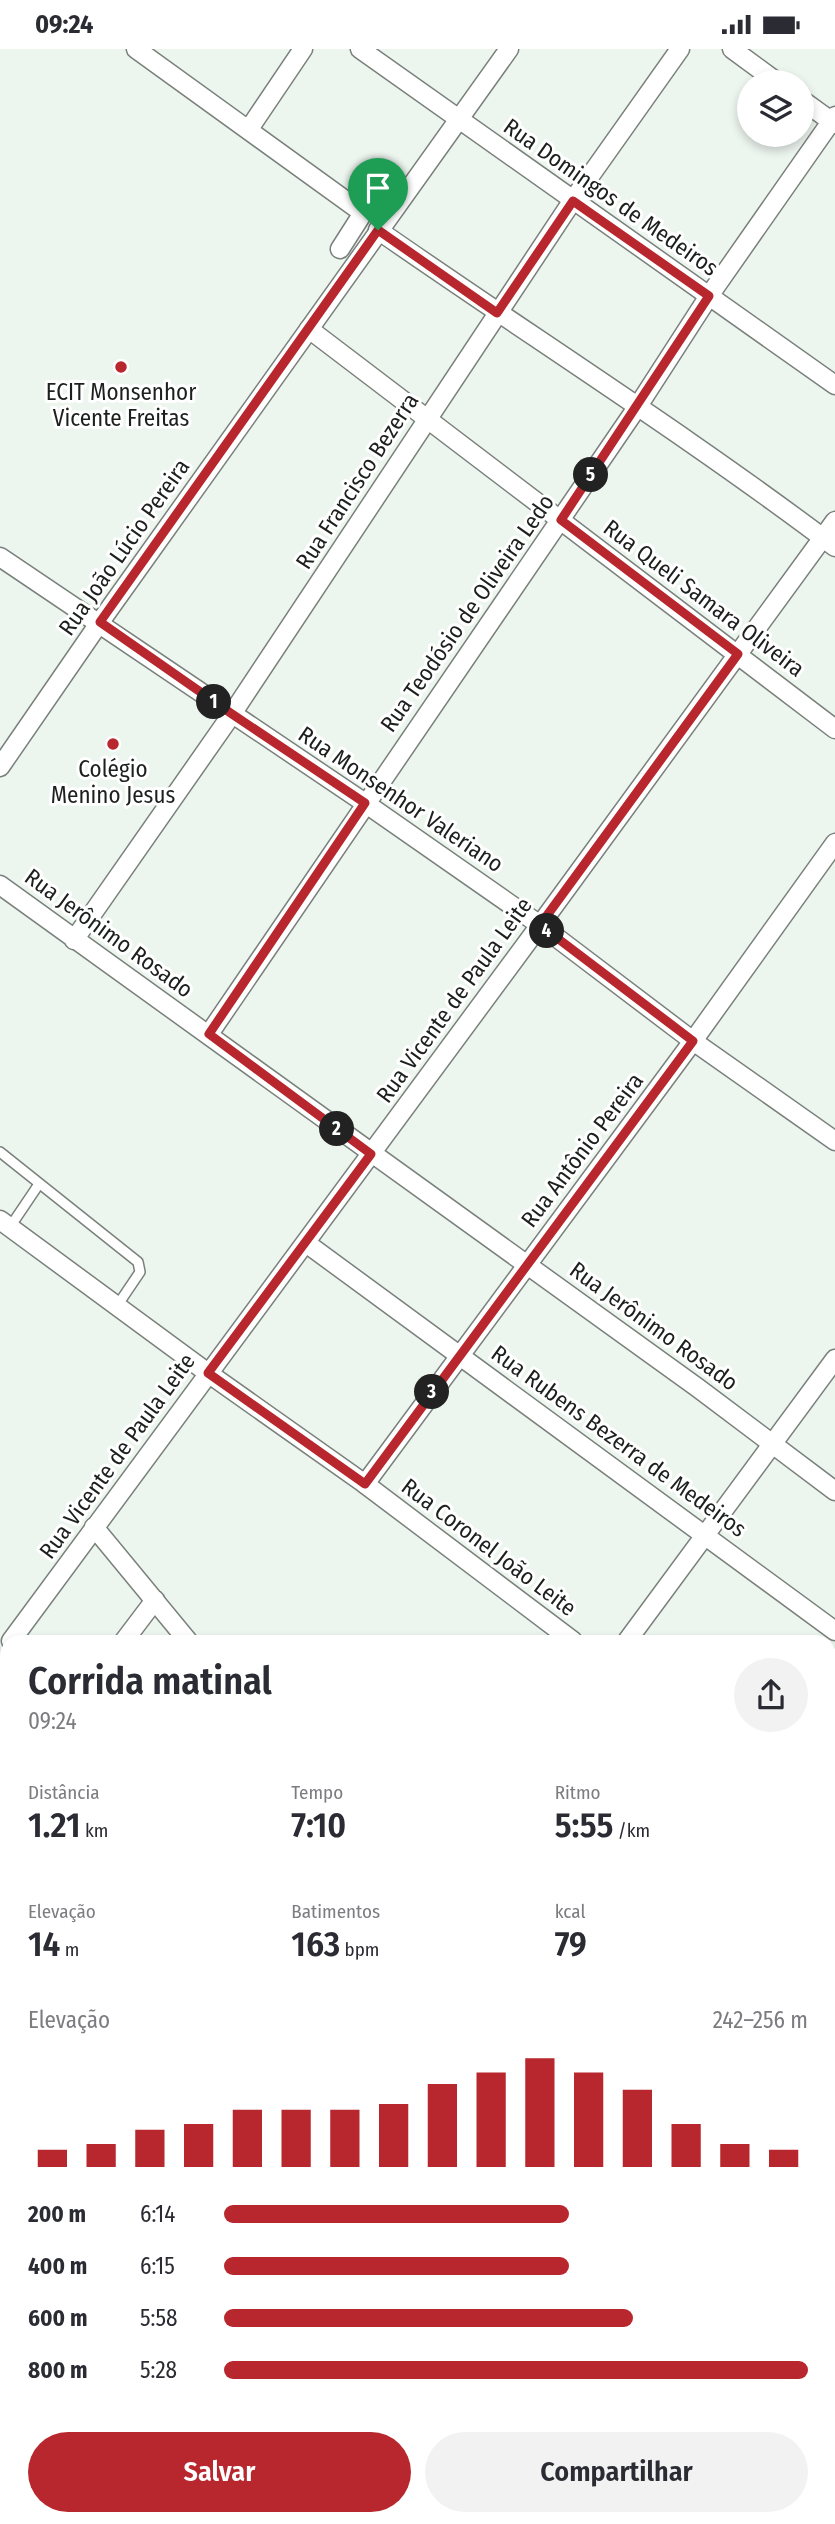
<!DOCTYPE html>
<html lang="pt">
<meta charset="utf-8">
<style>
body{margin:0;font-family:"Fira Sans Condensed",sans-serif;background:#f2f2f3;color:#2b2b33;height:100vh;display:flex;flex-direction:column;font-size:26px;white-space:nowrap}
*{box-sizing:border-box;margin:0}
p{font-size:23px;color:#7c7c81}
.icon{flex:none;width:38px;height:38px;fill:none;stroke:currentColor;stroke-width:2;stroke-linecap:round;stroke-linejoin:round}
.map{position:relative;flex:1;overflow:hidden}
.sheet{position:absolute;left:0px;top:1586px;width:836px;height:891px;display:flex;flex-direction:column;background:#fff;border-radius:21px 21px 0 0;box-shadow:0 4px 10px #0003}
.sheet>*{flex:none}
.controls{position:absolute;left:737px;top:21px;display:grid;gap:14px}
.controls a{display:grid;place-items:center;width:77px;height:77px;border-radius:50%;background:#fff;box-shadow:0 4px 10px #0003;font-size:35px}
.pin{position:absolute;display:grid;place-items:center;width:60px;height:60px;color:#fff;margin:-72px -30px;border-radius:50% 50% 50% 0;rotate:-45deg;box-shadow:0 0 7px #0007}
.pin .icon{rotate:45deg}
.km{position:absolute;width:35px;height:35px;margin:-18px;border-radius:50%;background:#222;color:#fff;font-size:19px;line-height:35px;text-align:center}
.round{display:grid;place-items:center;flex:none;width:74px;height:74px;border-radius:37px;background:#f2f2f3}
.overview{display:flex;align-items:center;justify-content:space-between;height:119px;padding:0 28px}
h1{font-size:38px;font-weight:600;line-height:52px}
.stats{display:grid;grid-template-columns:repeat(3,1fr);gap:10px;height:119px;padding:7px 28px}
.stats div{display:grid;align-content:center}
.stats b{font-size:35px;font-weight:600}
.stats small{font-size:19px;font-weight:400}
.stats p{font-size:19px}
.chart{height:196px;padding:14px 28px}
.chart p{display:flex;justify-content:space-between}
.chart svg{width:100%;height:126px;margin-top:7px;stroke:#b8272d;stroke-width:6}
.cta{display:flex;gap:14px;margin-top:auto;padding:14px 28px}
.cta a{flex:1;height:80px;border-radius:42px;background:#b8272d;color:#fff;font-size:28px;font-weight:600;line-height:80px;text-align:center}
.cta a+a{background:#f2f2f3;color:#2b2b33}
ul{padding:0 28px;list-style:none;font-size:23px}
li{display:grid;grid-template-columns:112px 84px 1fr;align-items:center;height:52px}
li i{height:18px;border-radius:9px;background:#b8272d}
.status{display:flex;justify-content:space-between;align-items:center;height:49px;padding:0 35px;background:#fff;direction:ltr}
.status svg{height:19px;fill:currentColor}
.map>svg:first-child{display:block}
.green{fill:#f8c9c5}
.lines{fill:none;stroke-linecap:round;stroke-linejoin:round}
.lane-casing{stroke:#7a807b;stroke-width:12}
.street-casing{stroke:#7a807b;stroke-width:21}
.secondary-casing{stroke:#7a807b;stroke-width:28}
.lane{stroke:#fff;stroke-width:9}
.street{stroke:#fff;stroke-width:18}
.secondary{stroke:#fff;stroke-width:24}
.route-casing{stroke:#fff;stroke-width:14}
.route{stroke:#b8272d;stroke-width:9}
.poi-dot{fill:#b8272d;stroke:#fff;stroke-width:2.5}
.labels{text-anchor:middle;stroke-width:6;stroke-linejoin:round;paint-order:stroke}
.street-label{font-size:23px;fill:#1c1f1d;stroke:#fff}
.poi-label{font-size:23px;fill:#1c1f1d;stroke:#fff}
</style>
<div class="status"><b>09:24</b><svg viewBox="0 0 49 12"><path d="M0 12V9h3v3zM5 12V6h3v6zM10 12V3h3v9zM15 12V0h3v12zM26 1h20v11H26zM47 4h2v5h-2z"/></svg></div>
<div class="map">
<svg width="835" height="2475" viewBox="0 0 835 2475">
<rect width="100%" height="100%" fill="#edf5ef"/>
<path class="green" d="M830 1973 835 1978V2273L830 2275Z"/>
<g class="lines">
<defs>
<g id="lane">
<path d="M0 1103 138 1213 140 1223 117 1257"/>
<path d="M10 1178 39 1135"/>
</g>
<g id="street">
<path d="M136 0 363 164 340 200"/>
<path d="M360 0 835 336"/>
<path d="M732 0 777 33"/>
<path d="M802 51 835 75"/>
<path d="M249 80 303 0"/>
<path d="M378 181C530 287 687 386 835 498"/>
<path d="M309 280 835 680"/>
<path d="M0 508 365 754 540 876 693 992 835 1092"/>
<path d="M0 718 100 573 509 0"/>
<path d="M0 836 698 1339 835 1442"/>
<path d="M74 891 232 665 573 151 680 0"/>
<path d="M209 985 638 357 709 247 835 67"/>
<path d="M0 1171 208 1324 365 1435 573 1592"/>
<path d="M306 1194 835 1582"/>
<path d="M365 1435 693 992 835 794"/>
<path d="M94 1478 188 1592"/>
<path d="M11 1592 540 876 835 472"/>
<path d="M124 1592 155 1551"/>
<path d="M627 1592 835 1310"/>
<path d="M830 1681 835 1672"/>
<path d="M0 1767 7 1770"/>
<path d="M830 2409 835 2407"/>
</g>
<g id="secondary">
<path d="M830 1935 835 1938"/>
<path d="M830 2306 835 2303"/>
<path d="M830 2437 835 2446"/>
</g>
</defs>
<use href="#lane" class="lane-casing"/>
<use href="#street" class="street-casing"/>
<use href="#secondary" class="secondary-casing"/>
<use href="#lane" class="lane"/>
<use href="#street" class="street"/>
<use href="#secondary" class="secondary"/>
</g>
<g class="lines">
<defs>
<path id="route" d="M573 152 709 247 561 471 738 605 540 876 693 992 365 1435 208 1324 371 1105 209 985 365 754 232 665 100 573 378 181 497 264Z"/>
</defs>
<use href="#route" class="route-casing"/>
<use href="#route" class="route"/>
</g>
<g class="poi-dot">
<circle cx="121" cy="318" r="7"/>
<circle cx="113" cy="695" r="7"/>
</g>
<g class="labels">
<g class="street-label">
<text transform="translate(611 148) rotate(35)" y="8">Rua Domingos de Medeiros</text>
<text transform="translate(357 432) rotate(-57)" y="8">Rua Francisco Bezerra</text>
<text transform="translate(124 498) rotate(-55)" y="8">Rua João Lúcio Pereira</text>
<text transform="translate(704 549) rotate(37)" y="8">Rua Queli Samara Oliveira</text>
<text transform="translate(467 564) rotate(-55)" y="8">Rua Teodósio de Oliveira Ledo</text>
<text transform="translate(401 750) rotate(34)" y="8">Rua Monsenhor Valeriano</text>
<text transform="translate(109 884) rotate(36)" y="8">Rua Jerônimo Rosado</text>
<text transform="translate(454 951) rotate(-54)" y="8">Rua Vicente de Paula Leite</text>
<text transform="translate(582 1101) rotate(-53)" y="8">Rua Antônio Pereira</text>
<text transform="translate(654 1277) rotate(36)" y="8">Rua Jerônimo Rosado</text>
<text transform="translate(619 1392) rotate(36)" y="8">Rua Rubens Bezerra de Medeiros</text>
<text transform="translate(117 1407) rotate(-54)" y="8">Rua Vicente de Paula Leite</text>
<text transform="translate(489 1498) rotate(37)" y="8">Rua Coronel João Leite</text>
</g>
<g class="poi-label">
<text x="121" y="351">ECIT Monsenhor<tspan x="121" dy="26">Vicente Freitas</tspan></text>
<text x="113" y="728">Colégio<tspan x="113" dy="26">Menino Jesus</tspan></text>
</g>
</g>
</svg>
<div class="controls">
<a><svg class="icon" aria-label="layers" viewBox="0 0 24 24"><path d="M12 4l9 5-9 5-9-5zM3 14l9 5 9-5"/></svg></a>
</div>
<div class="pin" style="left:378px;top:181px;background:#1e9e55"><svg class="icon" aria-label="arrive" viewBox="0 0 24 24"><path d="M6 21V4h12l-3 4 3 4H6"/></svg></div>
<b class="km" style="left:214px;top:653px">1</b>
<b class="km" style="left:337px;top:1080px">2</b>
<b class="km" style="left:432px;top:1343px">3</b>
<b class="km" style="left:547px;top:882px">4</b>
<b class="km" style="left:591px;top:426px">5</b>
<section class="sheet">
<div class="overview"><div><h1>Corrida matinal</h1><p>09:24</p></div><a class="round"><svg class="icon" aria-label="share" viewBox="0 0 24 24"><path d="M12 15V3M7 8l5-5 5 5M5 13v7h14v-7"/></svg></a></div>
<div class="stats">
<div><p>Distância</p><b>1.21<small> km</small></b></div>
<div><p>Tempo</p><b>7:10</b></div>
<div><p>Ritmo</p><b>5:55<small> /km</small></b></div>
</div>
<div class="stats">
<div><p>Elevação</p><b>14<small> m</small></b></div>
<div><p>Batimentos</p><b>163<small> bpm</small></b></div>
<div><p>kcal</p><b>79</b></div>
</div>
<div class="chart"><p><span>Elevação</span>242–256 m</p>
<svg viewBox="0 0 160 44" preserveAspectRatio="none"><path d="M5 44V38M15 44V36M25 44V31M35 44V29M45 44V24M55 44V24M65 44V24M75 44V22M85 44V15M95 44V11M105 44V6M115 44V11M125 44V17M135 44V29M145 44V36M155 44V38"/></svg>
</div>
<ul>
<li><b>200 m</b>6:14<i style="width:59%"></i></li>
<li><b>400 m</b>6:15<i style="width:59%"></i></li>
<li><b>600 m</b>5:58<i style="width:70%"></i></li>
<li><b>800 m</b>5:28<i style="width:100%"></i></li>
</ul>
<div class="cta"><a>Salvar</a><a>Compartilhar</a></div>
</section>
</div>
